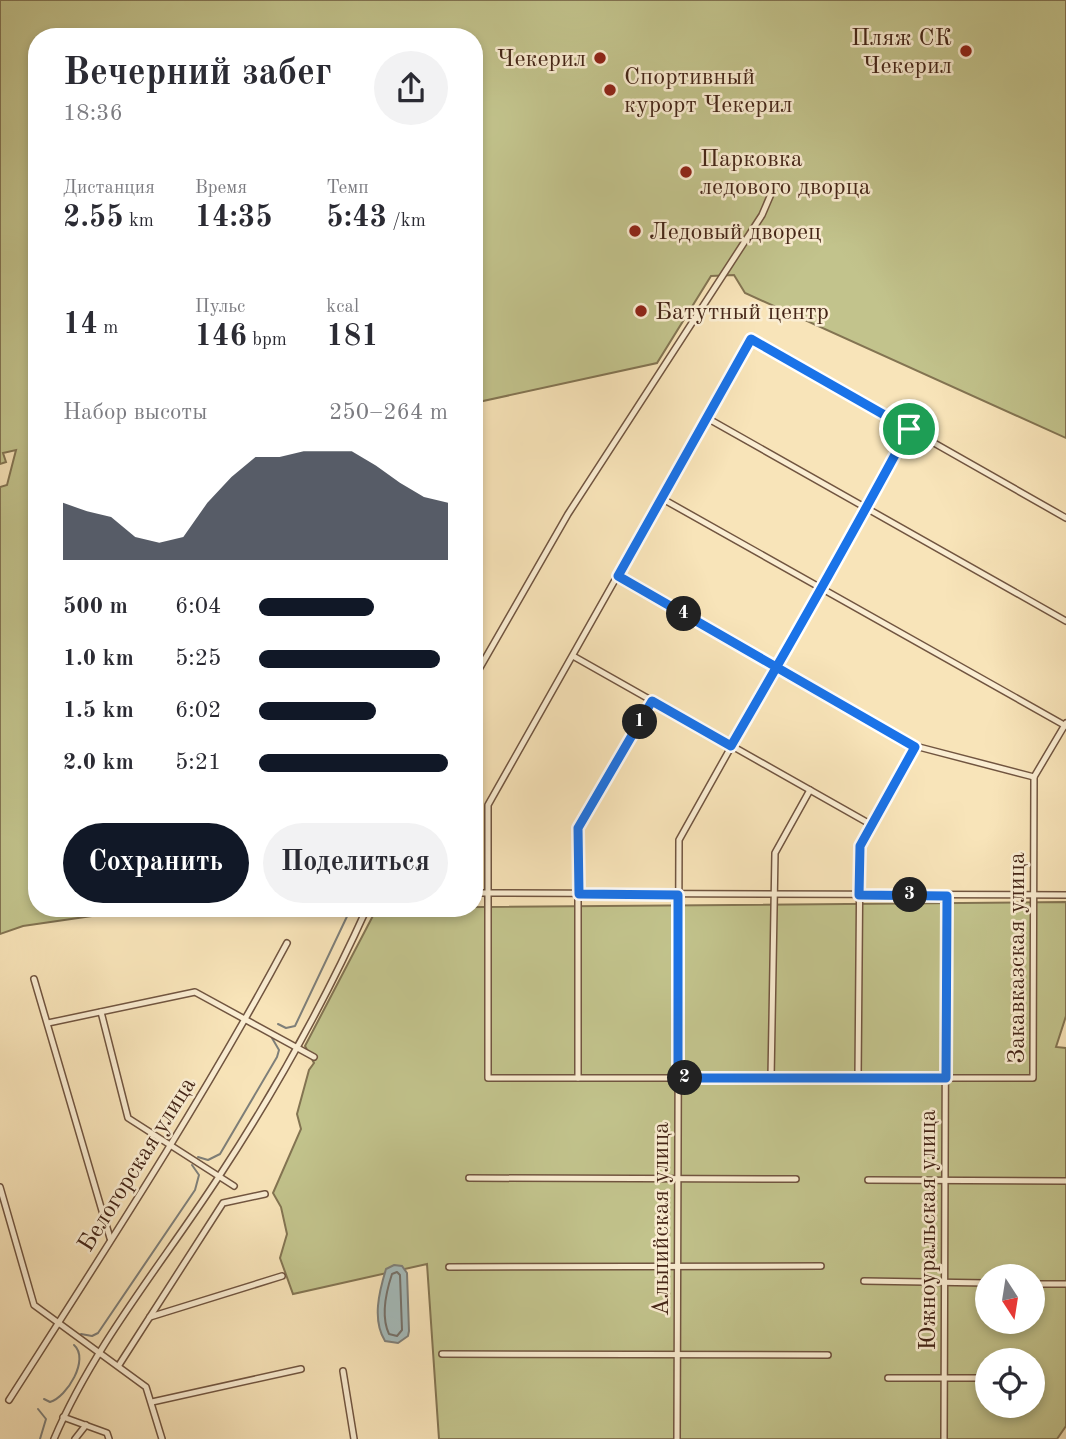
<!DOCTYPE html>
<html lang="ru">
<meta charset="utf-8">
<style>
body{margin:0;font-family:"Old Standard TT",serif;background:#f2f2f3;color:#2b2b33;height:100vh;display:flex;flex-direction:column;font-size:26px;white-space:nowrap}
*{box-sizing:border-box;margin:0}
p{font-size:23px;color:#7c7c81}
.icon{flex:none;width:38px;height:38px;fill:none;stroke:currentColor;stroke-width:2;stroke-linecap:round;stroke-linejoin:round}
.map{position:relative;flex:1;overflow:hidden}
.details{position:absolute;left:28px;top:28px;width:455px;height:889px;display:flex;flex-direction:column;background:#fff;border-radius:28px;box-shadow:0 4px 10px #0003}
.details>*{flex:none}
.needle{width:46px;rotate:168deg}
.buttons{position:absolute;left:975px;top:1264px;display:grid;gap:14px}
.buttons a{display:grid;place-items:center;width:70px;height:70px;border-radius:50%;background:#fff;box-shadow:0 4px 10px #0003;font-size:35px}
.pin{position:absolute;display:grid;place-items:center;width:60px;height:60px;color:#fff;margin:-30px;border:4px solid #fff;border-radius:50%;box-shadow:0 2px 7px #0007}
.km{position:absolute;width:35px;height:35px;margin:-18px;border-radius:50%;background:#222;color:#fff;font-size:19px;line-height:35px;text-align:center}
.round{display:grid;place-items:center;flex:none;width:74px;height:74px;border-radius:37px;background:#f2f2f3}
.head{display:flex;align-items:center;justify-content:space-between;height:119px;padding:0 35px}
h1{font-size:38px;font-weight:700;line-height:52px}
.metrics{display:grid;grid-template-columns:repeat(3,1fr);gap:10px;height:119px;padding:7px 35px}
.metrics div{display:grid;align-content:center}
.metrics b{font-size:30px;font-weight:700}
.metrics small{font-size:19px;font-weight:400}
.metrics p{font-size:19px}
.chart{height:196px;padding:14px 35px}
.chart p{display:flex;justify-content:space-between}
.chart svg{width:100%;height:126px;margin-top:7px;fill:#111827;opacity:.7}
.cta{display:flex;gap:14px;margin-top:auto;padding:14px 35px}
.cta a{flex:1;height:80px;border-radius:42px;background:#111827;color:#fff;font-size:28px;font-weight:700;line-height:80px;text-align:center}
.cta a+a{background:#f2f2f3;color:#2b2b33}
ul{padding:0 35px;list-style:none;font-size:23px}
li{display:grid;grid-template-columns:112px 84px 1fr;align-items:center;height:52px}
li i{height:18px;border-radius:9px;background:#111827}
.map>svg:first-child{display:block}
.green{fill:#c2c38c;stroke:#837452;stroke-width:2;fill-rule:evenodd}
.water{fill:#a4bbbb;stroke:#7e7f79;stroke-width:2}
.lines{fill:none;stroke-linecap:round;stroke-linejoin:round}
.shore{stroke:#747069;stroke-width:2}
.stream{stroke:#7e7f79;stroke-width:2}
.street-casing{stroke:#715540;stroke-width:8}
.street{stroke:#faedd2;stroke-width:5}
.route-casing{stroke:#fff;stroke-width:14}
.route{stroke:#1a73e8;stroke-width:9}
.poi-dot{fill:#8f2418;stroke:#faedd2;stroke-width:2.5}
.labels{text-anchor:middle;stroke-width:5;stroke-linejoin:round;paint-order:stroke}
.poi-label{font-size:24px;fill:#442517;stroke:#faedd2;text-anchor:start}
.street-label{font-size:24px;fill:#442517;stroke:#faedd2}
</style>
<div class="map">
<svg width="1066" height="1439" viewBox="0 0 1066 1439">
<rect width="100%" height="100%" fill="#f8e4b9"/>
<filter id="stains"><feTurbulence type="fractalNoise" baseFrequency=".00286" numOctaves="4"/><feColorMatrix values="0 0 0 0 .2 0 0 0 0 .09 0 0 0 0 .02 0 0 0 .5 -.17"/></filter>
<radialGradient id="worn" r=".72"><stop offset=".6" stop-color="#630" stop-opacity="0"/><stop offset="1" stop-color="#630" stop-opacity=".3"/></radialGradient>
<g class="green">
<path d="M0 0H1066V438L745 293 734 275 711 276 657 363 474 403V37H37V908H147L23 926 0 934V487L7 485 16 450 3 453 6 462 0 464Z"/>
<path d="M1066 902V1016L1056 1047 1066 1048V1426L1057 1439H439L427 1264 293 1294 280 1258 287 1234 281 1207 273 1193 301 1129 297 1114 309 1070 314 1063 305 1046 377 908ZM987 1276H1032V1321H987ZM987 1360H1032V1405H987Z"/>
</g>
<path class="water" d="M394 1265 402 1266 407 1273 409 1331 408 1336 398 1343 385 1341C372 1320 379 1292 386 1269Z"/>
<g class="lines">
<path class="shore" d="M397 1272 400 1275 402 1330 397 1336 389 1334C381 1317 386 1292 392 1274Z"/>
<g class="stream">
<path d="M278 1024 286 1028 295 1026 351 908"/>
<path d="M198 1157 208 1160 220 1154 277 1057 279 1050 272 1038"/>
<path d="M81 1334 92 1336 98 1333 195 1190 199 1175 192 1165"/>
<path d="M44 1399 50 1402C67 1397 90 1359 74 1345"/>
<path d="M38 1409 46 1419 40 1439"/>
</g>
<defs>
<g id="street">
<path d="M707 418 1066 621"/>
<path d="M661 498 1066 726"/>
<path d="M1066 518 751 339 488 805V1078H1033L1034 777 1066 723"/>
<path d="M618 576 915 746 1034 777"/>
<path d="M573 656 870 824"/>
<path d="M474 678 568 514 762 215 771 194"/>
<path d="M474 893 1066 895"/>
<path d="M34 979 110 1238"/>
<path d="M101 1012 128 1118 234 1186"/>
<path d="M48 1023 195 992 314 1057"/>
<path d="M578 1078V828L652 701"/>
<path d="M771 1078 775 853 810 790"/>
<path d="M858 1078 860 846 915 746"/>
<path d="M469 1178 796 1179"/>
<path d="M868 1180 1066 1181"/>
<path d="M0 1187 34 1305 146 1387 162 1439"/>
<path d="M449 1267 821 1266"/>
<path d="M864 1281 987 1283"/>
<path d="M1032 1284H1066"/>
<path d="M150 1317 282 1276"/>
<path d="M442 1354 828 1355"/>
<path d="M119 1365 223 1203 265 1194"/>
<path d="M343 1371 354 1439"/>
<path d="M888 1378H987"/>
<path d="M9 1400C105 1250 203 1100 287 943"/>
<path d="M152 1402 301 1369"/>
<path d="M63 1417 107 1433 109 1439"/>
<path d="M54 1439C94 1345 162 1264 218 1178 274 1093 325 1001 367 908"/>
<path d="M75 1439 86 1425"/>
<path d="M677 1439 679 840 909 429"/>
<path d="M944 1439 946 896"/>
</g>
</defs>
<use href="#street" class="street-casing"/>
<use href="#street" class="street"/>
</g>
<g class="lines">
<defs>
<path id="route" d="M909 429C852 535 792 641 731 746L652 701 578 828 579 894 678 895V1078H946L947 896 859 895 860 846 915 747 618 576 751 339 909 429"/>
</defs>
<use href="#route" class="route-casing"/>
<use href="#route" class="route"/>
</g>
<g class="poi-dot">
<circle cx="966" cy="51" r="7"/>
<circle cx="600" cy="58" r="7"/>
<circle cx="610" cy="90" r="7"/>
<circle cx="686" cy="172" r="7"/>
<circle cx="635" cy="231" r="7"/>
<circle cx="641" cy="311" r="7"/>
</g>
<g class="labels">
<g class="poi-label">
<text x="952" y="45" text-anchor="end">Пляж СК<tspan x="952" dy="28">Чекерил</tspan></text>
<text x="586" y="66" text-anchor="end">Чекерил</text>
<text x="624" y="84">Спортивный<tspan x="624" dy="28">курорт Чекерил</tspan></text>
<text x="700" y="166">Парковка<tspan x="700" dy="28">ледового дворца</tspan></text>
<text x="649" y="239">Ледовый дворец</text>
<text x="655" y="319">Батутный центр</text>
</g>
<g class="street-label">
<text transform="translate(1016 958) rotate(-90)" y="8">Закавказская улица</text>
<text transform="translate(136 1164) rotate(-58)" y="8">Белогорская улица</text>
<text transform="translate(660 1219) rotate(-90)" y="8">Альпийская улица</text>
<text transform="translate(927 1230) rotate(-90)" y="8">Южноуральская улица</text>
</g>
</g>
<rect width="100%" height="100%" filter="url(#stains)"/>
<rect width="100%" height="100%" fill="url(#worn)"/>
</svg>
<div class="buttons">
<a><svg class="needle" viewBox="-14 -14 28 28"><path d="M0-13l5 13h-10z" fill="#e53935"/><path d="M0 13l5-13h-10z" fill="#7c7c81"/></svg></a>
<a><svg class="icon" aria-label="locate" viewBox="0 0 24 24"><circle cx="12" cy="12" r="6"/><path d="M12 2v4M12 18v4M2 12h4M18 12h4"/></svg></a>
</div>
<div class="pin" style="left:909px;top:429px;background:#1e9e55"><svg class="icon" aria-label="arrive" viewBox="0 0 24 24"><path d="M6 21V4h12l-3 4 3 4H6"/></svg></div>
<b class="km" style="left:640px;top:722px">1</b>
<b class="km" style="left:685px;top:1078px">2</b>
<b class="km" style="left:910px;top:895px">3</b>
<b class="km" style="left:684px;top:614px">4</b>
<section class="details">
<div class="head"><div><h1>Вечерний забег</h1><p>18:36</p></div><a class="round"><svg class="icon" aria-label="share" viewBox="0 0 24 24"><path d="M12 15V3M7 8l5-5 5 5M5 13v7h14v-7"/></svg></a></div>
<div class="metrics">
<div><p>Дистанция</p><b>2.55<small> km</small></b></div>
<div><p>Время</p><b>14:35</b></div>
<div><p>Темп</p><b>5:43<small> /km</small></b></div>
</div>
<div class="metrics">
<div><b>14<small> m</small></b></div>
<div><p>Пульс</p><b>146<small> bpm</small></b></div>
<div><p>kcal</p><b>181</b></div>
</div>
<div class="chart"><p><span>Набор высоты</span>250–264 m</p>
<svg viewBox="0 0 160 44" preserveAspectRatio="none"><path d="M0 44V24L10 27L20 29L30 36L40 38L50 36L60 24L70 15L80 8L90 8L100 6L110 6L120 6L130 11L140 17L150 22L160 24V44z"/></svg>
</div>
<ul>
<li><b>500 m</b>6:04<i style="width:61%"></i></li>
<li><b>1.0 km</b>5:25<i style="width:96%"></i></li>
<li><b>1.5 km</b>6:02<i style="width:62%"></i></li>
<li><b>2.0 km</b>5:21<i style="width:100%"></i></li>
</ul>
<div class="cta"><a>Сохранить</a><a>Поделиться</a></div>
</section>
</div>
